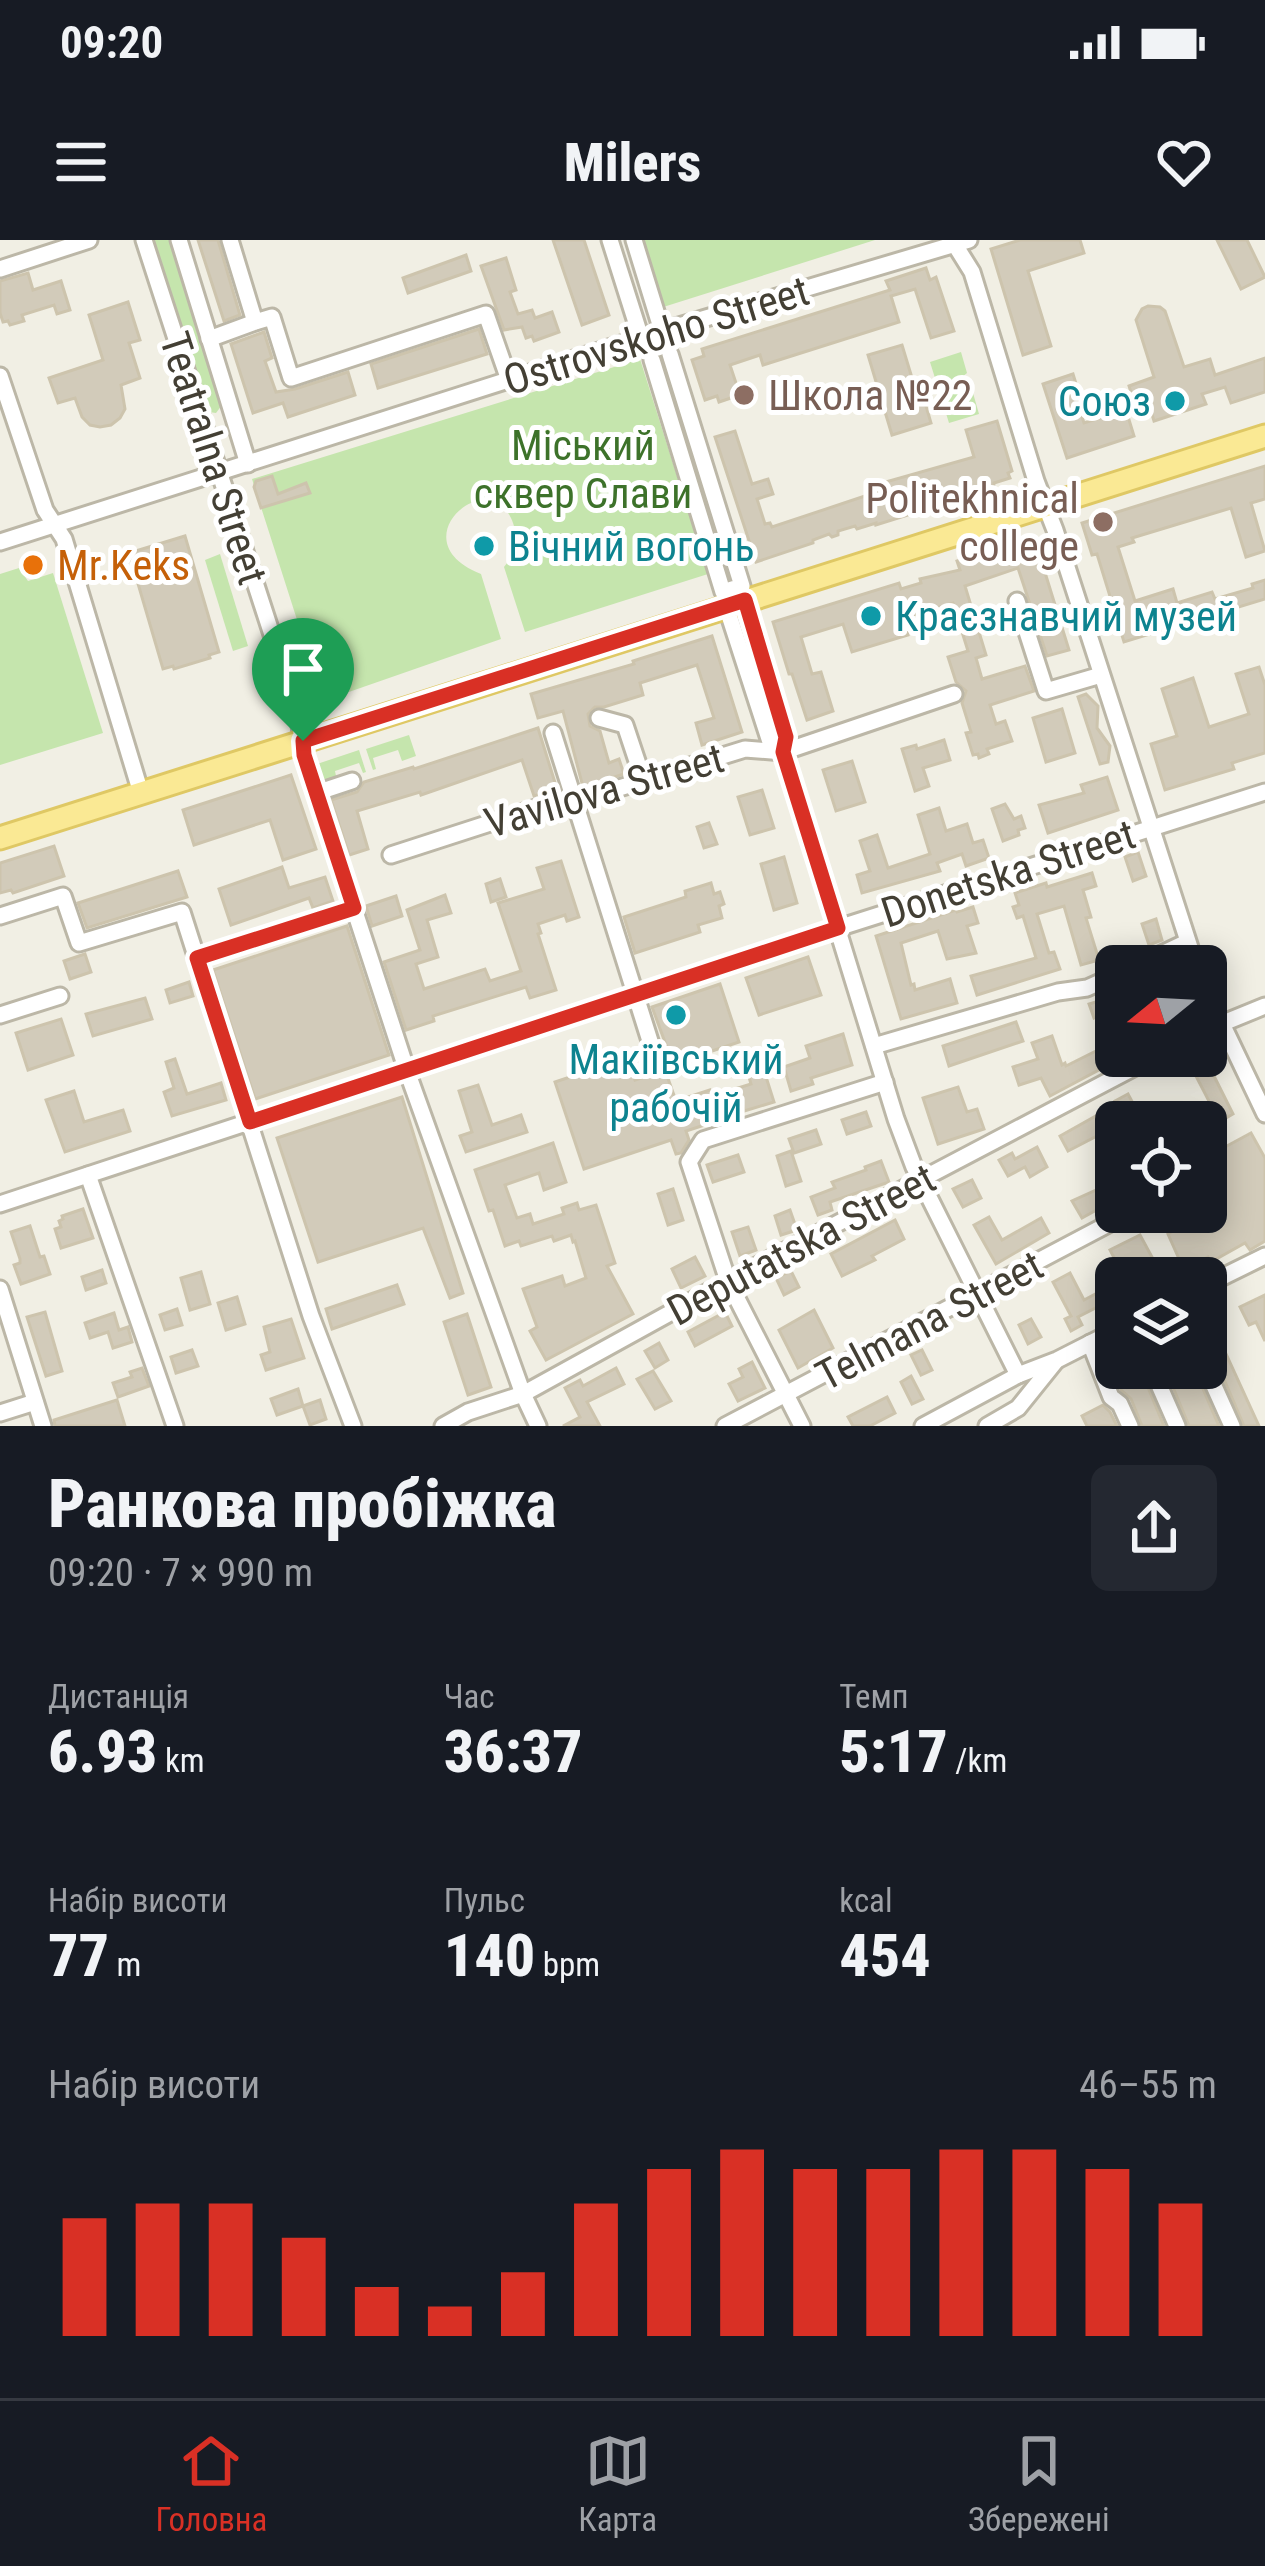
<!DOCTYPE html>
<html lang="uk">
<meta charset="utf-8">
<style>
body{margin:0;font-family:"Roboto Condensed",sans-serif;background:#242831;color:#f1f3f6;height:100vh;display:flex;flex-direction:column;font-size:45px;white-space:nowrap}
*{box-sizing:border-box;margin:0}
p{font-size:39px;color:#9ea1a6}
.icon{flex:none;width:66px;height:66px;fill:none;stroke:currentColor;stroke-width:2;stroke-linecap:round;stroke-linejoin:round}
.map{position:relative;height:1186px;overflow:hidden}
.drawer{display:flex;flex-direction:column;background:#171b24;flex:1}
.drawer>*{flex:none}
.needle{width:78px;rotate:252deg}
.buttons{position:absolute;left:1095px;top:705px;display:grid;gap:24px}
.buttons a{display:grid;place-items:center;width:132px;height:132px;border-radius:18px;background:#171b24;box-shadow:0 6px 30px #0003;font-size:60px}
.pin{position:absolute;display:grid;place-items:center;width:102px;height:102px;color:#fff;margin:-123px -51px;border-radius:50% 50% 50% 0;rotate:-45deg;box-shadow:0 0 12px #0007}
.pin .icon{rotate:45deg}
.round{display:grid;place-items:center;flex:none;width:126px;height:126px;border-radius:18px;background:#242831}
.summary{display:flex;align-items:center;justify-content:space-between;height:204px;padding:0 48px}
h1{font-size:66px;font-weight:800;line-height:90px}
.metrics{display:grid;grid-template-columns:repeat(3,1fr);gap:18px;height:204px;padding:12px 48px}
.metrics div{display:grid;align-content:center}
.metrics b{font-size:60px;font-weight:800}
.metrics small{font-size:33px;font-weight:400}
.metrics p{font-size:33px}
.chart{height:336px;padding:24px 48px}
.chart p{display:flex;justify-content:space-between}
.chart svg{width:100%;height:216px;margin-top:12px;stroke:#d93025;stroke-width:6}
.status{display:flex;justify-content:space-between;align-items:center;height:84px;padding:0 60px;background:#171b24;direction:ltr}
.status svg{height:33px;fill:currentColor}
header{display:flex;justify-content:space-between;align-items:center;height:156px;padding:0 48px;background:#171b24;font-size:54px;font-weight:800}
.tab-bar{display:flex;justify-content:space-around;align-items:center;height:168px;border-top:3px solid #363941;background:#171b24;font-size:33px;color:#9ea1a6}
.tab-bar a{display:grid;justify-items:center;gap:6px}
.tab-bar .on{color:#d93025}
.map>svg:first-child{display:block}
.green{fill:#c5e5ad}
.building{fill:#d2cbba;stroke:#cdc4ad;stroke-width:3}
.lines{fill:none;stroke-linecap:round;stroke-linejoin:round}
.minor-casing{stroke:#bcb7a7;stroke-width:21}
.major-casing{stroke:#dfc864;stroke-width:27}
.minor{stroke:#fff;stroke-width:15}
.major{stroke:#fae994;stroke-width:21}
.route-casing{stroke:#fff;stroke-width:24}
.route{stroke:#d93025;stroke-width:15}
.education-dot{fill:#8d6e63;stroke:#fff;stroke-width:4.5}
.culture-dot{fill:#0f9aa8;stroke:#fff;stroke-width:4.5}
.food-dot{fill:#e8710a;stroke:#fff;stroke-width:4.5}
.labels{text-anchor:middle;stroke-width:10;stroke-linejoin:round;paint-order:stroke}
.street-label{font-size:42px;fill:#433f34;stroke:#fff}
.education-label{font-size:42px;fill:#785e54;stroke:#fff;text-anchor:start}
.culture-label{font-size:42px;fill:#0d838f;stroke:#fff;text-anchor:start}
.park-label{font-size:42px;fill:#3d722a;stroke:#fff}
.food-label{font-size:42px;fill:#c56008;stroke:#fff;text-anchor:start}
</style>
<div class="status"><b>09:20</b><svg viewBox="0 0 49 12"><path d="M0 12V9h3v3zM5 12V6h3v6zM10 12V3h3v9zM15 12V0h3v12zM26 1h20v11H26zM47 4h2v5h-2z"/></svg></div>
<header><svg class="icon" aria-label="menu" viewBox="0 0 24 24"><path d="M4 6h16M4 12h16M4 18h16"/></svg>Milers<svg class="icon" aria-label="heart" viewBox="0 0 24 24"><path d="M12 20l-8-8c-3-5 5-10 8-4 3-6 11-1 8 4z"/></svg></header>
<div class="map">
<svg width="1265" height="1186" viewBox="0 0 1265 1186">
<rect width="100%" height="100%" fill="#f1efe4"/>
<g class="green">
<path d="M149 0H174L225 161 216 173 209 172 202 168Z"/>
<path d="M636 0H875L657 69Z"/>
<path d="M961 112 967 133 961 138 960 146 965 152 973 153 979 174 949 183 930 122Z"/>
<path d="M640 119 708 334 525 392 504 327C515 314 519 299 513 283 491 221 396 301 481 334L501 399 323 461 252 239Z"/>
<path d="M220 314 248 406 233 411 205 320Z"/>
<path d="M19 328 28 341 53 333 103 493 0 525V334Z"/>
<path d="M409 495 416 516 402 521 398 510 373 518 376 529 373 530 366 509Z"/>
<path d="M359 510 366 532 363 533 359 523 335 531 337 541 324 546 317 524Z"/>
</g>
<g class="building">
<path d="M198 0H218L240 75 224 81Z"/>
<path d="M553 0H584L609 75 582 85Z"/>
<path d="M1020 0H1080L1084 13 1028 31 1051 106 1023 115 991 9Z"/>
<path d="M1217 0H1247L1265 37 1241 49Z"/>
<path d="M466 15 471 31 408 53 403 38Z"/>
<path d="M506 18 516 50 510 52 518 74 532 70 535 78 552 72 559 92 534 101 532 96 526 98 522 87 504 90 481 26Z"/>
<path d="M926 28 930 40 936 37 954 91 931 98 915 49 891 56 899 82 763 125 760 115 730 125 740 155 719 162 717 156 705 160 692 120 704 116 702 109 890 50 886 41Z"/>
<path d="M28 33 33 50 61 41 70 70 57 74 54 65 22 75 24 81 10 85 8 81 3 82 0 73V41Z"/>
<path d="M128 62 140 100 129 103 140 138 121 145 125 169 120 178 111 185 100 187 90 185 82 177 75 158 58 163 49 138 103 120 89 75Z"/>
<path d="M1148 66 1160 67 1165 71 1184 127 1210 119 1215 135 1265 118V152L1231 163 1225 147 1202 154 1206 164 1154 181 1151 171 1138 175 1129 146 1154 137 1136 80 1142 69Z"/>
<path d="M479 89 487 114 378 148 371 124Z"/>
<path d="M264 92 272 118 265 121 276 152 295 149 348 132 355 155 288 177 283 163 253 173 231 104Z"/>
<path d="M902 105 919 161 924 159 931 183 892 195 868 115Z"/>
<path d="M1073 134 1081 160 1077 161 1084 183 1126 170 1134 196 1067 218 1043 144Z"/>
<path d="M997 181 1012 231 1008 233 1010 238 994 243 993 256 984 246 907 270 908 275 876 285V283L857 289 855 286 838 291V295L832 297 829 294 813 300V303L756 322 715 197 735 191 752 244 768 239 773 254 757 259 765 284 770 283 772 287 877 252 875 245 974 217 966 190Z"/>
<path d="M1265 226V259L1251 263 1265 311 1246 317 1231 268 1132 298 1134 302 1118 307 1135 361 1173 349 1177 363 1212 352 1215 359 1253 348 1252 344 1265 340V359L1124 402 1097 314 1092 315 1082 283Z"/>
<path d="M272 236 278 254 306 243 310 253 261 268 254 247 256 241Z"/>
<path d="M185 296 219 412 209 415 210 418 174 429 173 426 163 429 129 313Z"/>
<path d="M1034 297 1069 410 1047 416 1018 328 965 346 986 415 976 418 982 439 1025 426 1034 451 990 465 996 484 1005 481 1012 501 987 509 989 514 979 518 978 514 973 515 966 493 971 492 962 463 966 451 956 442 948 417 968 411 953 363 903 378 908 395 852 412 843 384 801 397 812 434 821 432 833 471 807 480 792 434H789L773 382 899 343 901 349 921 343 920 339 960 330 957 321Z"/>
<path d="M712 396 742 492 702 505 696 483 714 478 697 425 640 443 643 455 604 467H595L588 474 590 486 600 491 609 523 619 519 624 534 583 547 563 471 538 478 531 454 634 424 633 421Z"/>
<path d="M1259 427 1265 445V513L1232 523 1234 529 1165 550 1151 504 1177 496 1162 449 1193 438 1209 487 1249 474 1236 434Z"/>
<path d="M1086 454 1098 466 1097 488 1110 506 1108 522 1100 524 1078 457Z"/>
<path d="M1062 469 1075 513 1046 522 1033 478Z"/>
<path d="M538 488 557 549 534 556 522 520 421 555 420 552 357 571 368 609 349 615 331 560 357 552 364 542 413 527 414 529Z"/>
<path d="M944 500 950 520 923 528 929 546 915 551 902 509 916 505 917 509Z"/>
<path d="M852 521 865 562 836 571 823 530Z"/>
<path d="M291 535 316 609 283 620 270 580 194 605 183 570Z"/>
<path d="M1107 537 1118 570 1048 593 1039 565 1084 553 1081 545Z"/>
<path d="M762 550 774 588 750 595 738 557Z"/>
<path d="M1005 564 1014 579 1021 576 1025 588 1018 590 1019 595 1003 601 992 569Z"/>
<path d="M939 568 946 591 967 584 973 603 983 600 989 618 966 626 962 614 937 623 940 631 862 653 857 635 870 631 860 601 877 595 888 628 930 614 918 575Z"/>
<path d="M709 583 717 604 704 608 697 587Z"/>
<path d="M54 606 64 636 13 653 11 650 0 653V623Z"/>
<path d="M1138 612 1146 636 1133 641 1125 617Z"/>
<path d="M784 617 797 663 774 670 761 624Z"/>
<path d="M561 621 579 677 567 681 565 675 538 684 541 693 538 694 556 750 530 758 526 747 433 776 434 781 406 790 384 722 420 710 407 670 445 655 451 673 427 680 438 717 416 724 424 749 485 729 490 741 521 731 498 663 544 649 537 628Z"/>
<path d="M282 627 289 648 325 637 333 661 313 668 309 658 231 685 219 649Z"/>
<path d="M178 631 187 657 87 688 78 663Z"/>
<path d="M1092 633 1096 646 1083 650 1091 677 1086 678 1099 720 1081 725 1064 666 1037 674 1049 713 1054 712 1060 729 977 755 971 736 1036 718 1023 676 1017 678 1013 667 1019 665 1015 653 1046 643 1047 647Z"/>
<path d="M500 639 506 657 491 662 486 644Z"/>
<path d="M711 643 714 654 720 652 724 664 719 666 722 678 698 685 700 692 635 713 624 677 686 657 685 651Z"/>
<path d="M396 656 402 676 372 686 366 666Z"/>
<path d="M973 667 978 683 967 686 976 713 947 719 938 691 901 703 911 745 914 744 915 750 950 739 957 763 901 779 876 696 956 670 957 672Z"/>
<path d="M1156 679 1162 700 1149 705 1142 684Z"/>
<path d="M347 686 389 815 255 859 213 730Z"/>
<path d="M85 714 91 732 70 739 64 721Z"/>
<path d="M808 717 821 755 759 775 746 738Z"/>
<path d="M189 742 193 756 170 763 166 750Z"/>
<path d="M720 744 739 802 673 824 652 767Z"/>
<path d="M1116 756V770L1094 778 1089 764Z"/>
<path d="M145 758 152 779 93 796 86 774Z"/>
<path d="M61 779 73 815 28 830 16 793Z"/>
<path d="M1016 782 1023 801 949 826 943 806Z"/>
<path d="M843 794 852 825 811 838 813 844 791 851 784 827 810 818 806 806Z"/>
<path d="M1052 796 1062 825 1065 823 1066 826 1100 809 1108 825 1050 856 1041 838 1019 845 1013 827 1038 819 1032 803Z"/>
<path d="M627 818 635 840 665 830 676 861 710 850 720 880 686 891 689 900 681 913 676 914 671 900 584 929 555 842Z"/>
<path d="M760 818 774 862 744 871 738 848 751 844 745 823Z"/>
<path d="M175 819 187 854 221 843 226 860 172 876 164 852 174 848 166 822Z"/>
<path d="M1209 826 1233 874 1216 884 1208 869 1212 867 1195 834Z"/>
<path d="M478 845 492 885 521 875 527 892 466 912 460 896 472 892 459 851Z"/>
<path d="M958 847 967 872 977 869 984 889 938 904 923 858Z"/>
<path d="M74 851 84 882 123 870 130 891 65 912 46 860Z"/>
<path d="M1128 854 1136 869 1131 872 1136 882H1116V886L1068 911 1060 896 1117 864 1115 861Z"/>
<path d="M402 857 463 1053 450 1058 423 988 318 1022 277 898Z"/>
<path d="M866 872 871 886 847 894 842 880Z"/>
<path d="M816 890 821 904 794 913 789 899Z"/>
<path d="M1251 893 1265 918V1001L1250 1010 1245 1003 1211 1022 1208 1017 1184 1030 1168 994 1187 982 1181 972H1206V938L1220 929 1212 914Z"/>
<path d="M553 903 566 942 544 950 539 933 505 945 517 978 530 974 533 984 564 974 562 968 577 963 579 970 596 965 615 1023 607 1026 633 1074 546 1120 530 1091 537 1087 523 1049 562 1036 565 1046 586 1038 575 1001 573 1002 571 995 554 1001 552 996 521 1006 519 1001 505 1006 493 970 489 971 475 930Z"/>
<path d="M1037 907 1047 927 1030 937 1025 927 1008 936 999 920 1012 913 1015 919Z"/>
<path d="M791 911 801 941 786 946 777 916Z"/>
<path d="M738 915 744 932 713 942 707 925Z"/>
<path d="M881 921 889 942 830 962 832 970 818 975 811 957 835 948 832 942 866 930 865 927Z"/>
<path d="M972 940 981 958 963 967 953 949Z"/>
<path d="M1116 941V959L1082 978 1072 961Z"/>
<path d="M673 949 683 980 668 985 658 954Z"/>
<path d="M83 969 93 998 61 1008 55 989 61 987 59 981 63 979 62 976Z"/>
<path d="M790 970 797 990 781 995 775 976Z"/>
<path d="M989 977 1002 1000 1041 978 1049 993 996 1024 974 985Z"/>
<path d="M895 980 904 999 872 1016 875 1020 842 1036 831 1014Z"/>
<path d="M30 986 40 1017 44 1016 50 1034 21 1044 14 1025 20 1023V1019L11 992Z"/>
<path d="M748 987 756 1010 740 1016 732 992Z"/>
<path d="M1140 995 1153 1019 1139 1027 1145 1038H1108L1121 1031 1110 1010Z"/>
<path d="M695 1017 705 1036 681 1048 672 1029Z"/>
<path d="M102 1030 106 1043 86 1050 82 1037Z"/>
<path d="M791 1031 799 1047 784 1055 776 1038Z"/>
<path d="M201 1032 210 1064 190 1070 181 1038Z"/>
<path d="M1070 1033 1084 1060 1101 1051 1107 1062 1078 1077 1082 1085 1071 1091 1065 1079 1071 1076 1053 1042Z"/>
<path d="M397 1045 404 1064 332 1089 326 1069Z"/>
<path d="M1265 1055V1101L1256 1082 1249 1085 1240 1067Z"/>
<path d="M237 1057 245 1084 226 1090 218 1063Z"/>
<path d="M177 1069 182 1085 165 1090 160 1075Z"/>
<path d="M814 1070 833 1108 798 1128 779 1090Z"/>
<path d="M1206 1070 1259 1186H1244L1217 1123 1206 1114Z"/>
<path d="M45 1072 62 1131 46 1136 27 1077Z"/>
<path d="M725 1072 732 1086 695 1106 688 1092Z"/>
<path d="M114 1073 119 1090 128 1087 132 1102 113 1108 108 1092 90 1098 85 1083Z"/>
<path d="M467 1074 491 1147 468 1155 444 1082Z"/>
<path d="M291 1079 304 1118 266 1130 261 1115 270 1112 264 1087Z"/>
<path d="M1031 1079 1041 1097 1028 1104 1019 1085Z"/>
<path d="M659 1103 668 1120 655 1128 645 1111Z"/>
<path d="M192 1110 198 1126 176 1133 171 1117Z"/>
<path d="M922 1110 932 1130 921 1135 911 1115Z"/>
<path d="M752 1122 765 1148 738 1161 729 1144 743 1137 739 1129Z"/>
<path d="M142 1128 149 1146 118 1157 113 1143 132 1137 130 1132Z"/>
<path d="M616 1128 624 1144 587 1162 600 1186H563L580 1177 565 1148 580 1140 583 1146Z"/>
<path d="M1113 1128H1194L1219 1186H1189L1170 1140 1159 1133 1150 1137 1147 1145 1164 1186H1142L1131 1159 1121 1150Z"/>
<path d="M653 1131 671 1161 655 1169 637 1139Z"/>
<path d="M911 1136 923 1159 912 1164 901 1142Z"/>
<path d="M298 1149 303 1166 277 1175 271 1159Z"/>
<path d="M887 1157 895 1173 870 1186H853L848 1177Z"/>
<path d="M117 1160 125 1186H55L54 1180Z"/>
<path d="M320 1160 326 1179 310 1185 303 1166Z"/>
<path d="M1103 1165 1110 1172 1117 1186H1087L1082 1176Z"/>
</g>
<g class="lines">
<defs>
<g id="minor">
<path d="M144 0 299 478 304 515 407 831 523 1154 538 1186"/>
<path d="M179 0 248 224"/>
<path d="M610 0 641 98"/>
<path d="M634 0 662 91"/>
<path d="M952 0 972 32 1036 241 1055 290 1196 726"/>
<path d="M0 29 89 0"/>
<path d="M255 82 272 77 291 138 486 74 509 140"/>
<path d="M209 99 255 82 230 0"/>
<path d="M652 120 723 352 742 346 670 114"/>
<path d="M0 136 45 270 64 299 141 553"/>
<path d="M0 302 662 91 969 0"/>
<path d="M745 360 786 497 783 512 896 879 914 927 1018 1135"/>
<path d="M1017 361 1046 451 1101 435"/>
<path d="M726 366 770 502 783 512"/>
<path d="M599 478 625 485 644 542"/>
<path d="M553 493 656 820"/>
<path d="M316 553 352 541"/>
<path d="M391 615 561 560 574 562 745 509 783 512 954 454"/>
<path d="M0 676 63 656 79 703 182 672 311 1076 353 1186"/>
<path d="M197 718 354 667"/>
<path d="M1136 726 1187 702"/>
<path d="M1206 750 1265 874"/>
<path d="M0 775 60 756"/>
<path d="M1206 790 1265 766"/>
<path d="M874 806 1058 752 1087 748 1116 735"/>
<path d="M88 935 175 1186"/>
<path d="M0 964 816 695 1265 552"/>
<path d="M1206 1045 1265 1016"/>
<path d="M0 1049 43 1186"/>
<path d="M1090 1103 1111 1157 1120 1164 1130 1186"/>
<path d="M1206 1128 1232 1186"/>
<path d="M1159 1145 1177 1186"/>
<path d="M0 1173 35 1162"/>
<path d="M443 1186 468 1172 523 1154 728 1041 1156 816"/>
<path d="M725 1186 1131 972"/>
<path d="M802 1186 728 1041 689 922 703 900 885 842"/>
<path d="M923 1186 1018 1135 1057 1120 1116 1090"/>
<path d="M987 1186 1018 1168 1055 1122"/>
</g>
<path id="major" d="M0 598 1265 196"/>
</defs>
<use href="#minor" class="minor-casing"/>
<use href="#major" class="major-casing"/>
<use href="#minor" class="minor"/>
<use href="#major" class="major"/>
</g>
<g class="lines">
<defs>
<path id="route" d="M745 360 786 497 783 512 838 688 250 882 197 718 354 668 304 515 303 501Z"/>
</defs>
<use href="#route" class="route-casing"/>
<use href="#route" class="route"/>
</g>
<g class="education-dot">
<circle cx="744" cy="155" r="12"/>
<circle cx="1103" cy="282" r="12"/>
</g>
<g class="culture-dot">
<circle cx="1175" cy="161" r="12"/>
<circle cx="484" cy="306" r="12"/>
<circle cx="871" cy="376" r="12"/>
<circle cx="676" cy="775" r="12"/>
</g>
<circle class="food-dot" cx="33" cy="325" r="12"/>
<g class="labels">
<g class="street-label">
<text transform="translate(656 95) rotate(-17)" y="15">Ostrovskoho Street</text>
<text transform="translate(214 218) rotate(72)" y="15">Teatralna Street</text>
<text transform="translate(604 550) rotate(-16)" y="15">Vavilova Street</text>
<text transform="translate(1008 633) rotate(-18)" y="15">Donetska Street</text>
<text transform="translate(801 1004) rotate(-28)" y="15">Deputatska Street</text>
<text transform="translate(929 1080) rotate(-28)" y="15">Telmana Street</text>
</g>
<g class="education-label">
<text x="768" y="170">Школа №22</text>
<text x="1079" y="273" text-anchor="end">Politekhnical<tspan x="1079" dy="48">college</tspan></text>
</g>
<g class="culture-label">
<text x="1151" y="176" text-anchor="end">Союз</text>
<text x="508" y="321">Вічний вогонь</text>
<text x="895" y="391">Краєзнавчий музей</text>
<text x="676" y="834" text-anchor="middle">Макіївський<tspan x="676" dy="48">рабочій</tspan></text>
</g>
<g class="park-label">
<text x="583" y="220">Міський<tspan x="583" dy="48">сквер Слави</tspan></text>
</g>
<g class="food-label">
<text x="57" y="340">Mr.Keks</text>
</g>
</g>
</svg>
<div class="buttons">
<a><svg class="needle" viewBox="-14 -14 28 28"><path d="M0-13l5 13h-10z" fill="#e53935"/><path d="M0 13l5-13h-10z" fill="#9ea1a6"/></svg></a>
<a><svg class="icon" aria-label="locate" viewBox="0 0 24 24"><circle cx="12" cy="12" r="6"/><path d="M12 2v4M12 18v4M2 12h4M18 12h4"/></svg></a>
<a><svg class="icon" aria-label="layers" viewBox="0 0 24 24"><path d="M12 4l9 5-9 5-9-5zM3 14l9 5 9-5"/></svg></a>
</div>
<div class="pin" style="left:303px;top:501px;background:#1e9e55"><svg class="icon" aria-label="arrive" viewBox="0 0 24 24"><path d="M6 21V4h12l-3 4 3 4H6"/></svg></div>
</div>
<section class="drawer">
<div class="summary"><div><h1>Ранкова пробіжка</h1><p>09:20 · 7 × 990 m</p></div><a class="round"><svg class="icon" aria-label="share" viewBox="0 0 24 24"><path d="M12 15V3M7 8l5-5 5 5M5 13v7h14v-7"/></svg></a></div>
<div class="metrics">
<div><p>Дистанція</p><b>6.93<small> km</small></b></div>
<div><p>Час</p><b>36:37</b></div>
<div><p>Темп</p><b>5:17<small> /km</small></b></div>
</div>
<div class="metrics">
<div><p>Набір висоти</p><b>77<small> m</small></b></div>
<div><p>Пульс</p><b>140<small> bpm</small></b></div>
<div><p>kcal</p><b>454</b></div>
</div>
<div class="chart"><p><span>Набір висоти</span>46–55 m</p>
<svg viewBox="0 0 160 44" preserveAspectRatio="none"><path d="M5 44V20M15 44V17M25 44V17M35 44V24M45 44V34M55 44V38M65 44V31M75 44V17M85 44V10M95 44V6M105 44V10M115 44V10M125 44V6M135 44V6M145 44V10M155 44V17"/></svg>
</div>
</section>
<nav class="tab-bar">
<a class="on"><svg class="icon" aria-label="home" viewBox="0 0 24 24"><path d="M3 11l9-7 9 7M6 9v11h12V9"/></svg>Головна</a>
<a><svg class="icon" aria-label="map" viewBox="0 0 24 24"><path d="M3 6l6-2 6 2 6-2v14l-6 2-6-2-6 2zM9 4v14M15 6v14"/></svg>Карта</a>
<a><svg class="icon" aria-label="saved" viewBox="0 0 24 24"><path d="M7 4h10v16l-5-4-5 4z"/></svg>Збережені</a>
</nav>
